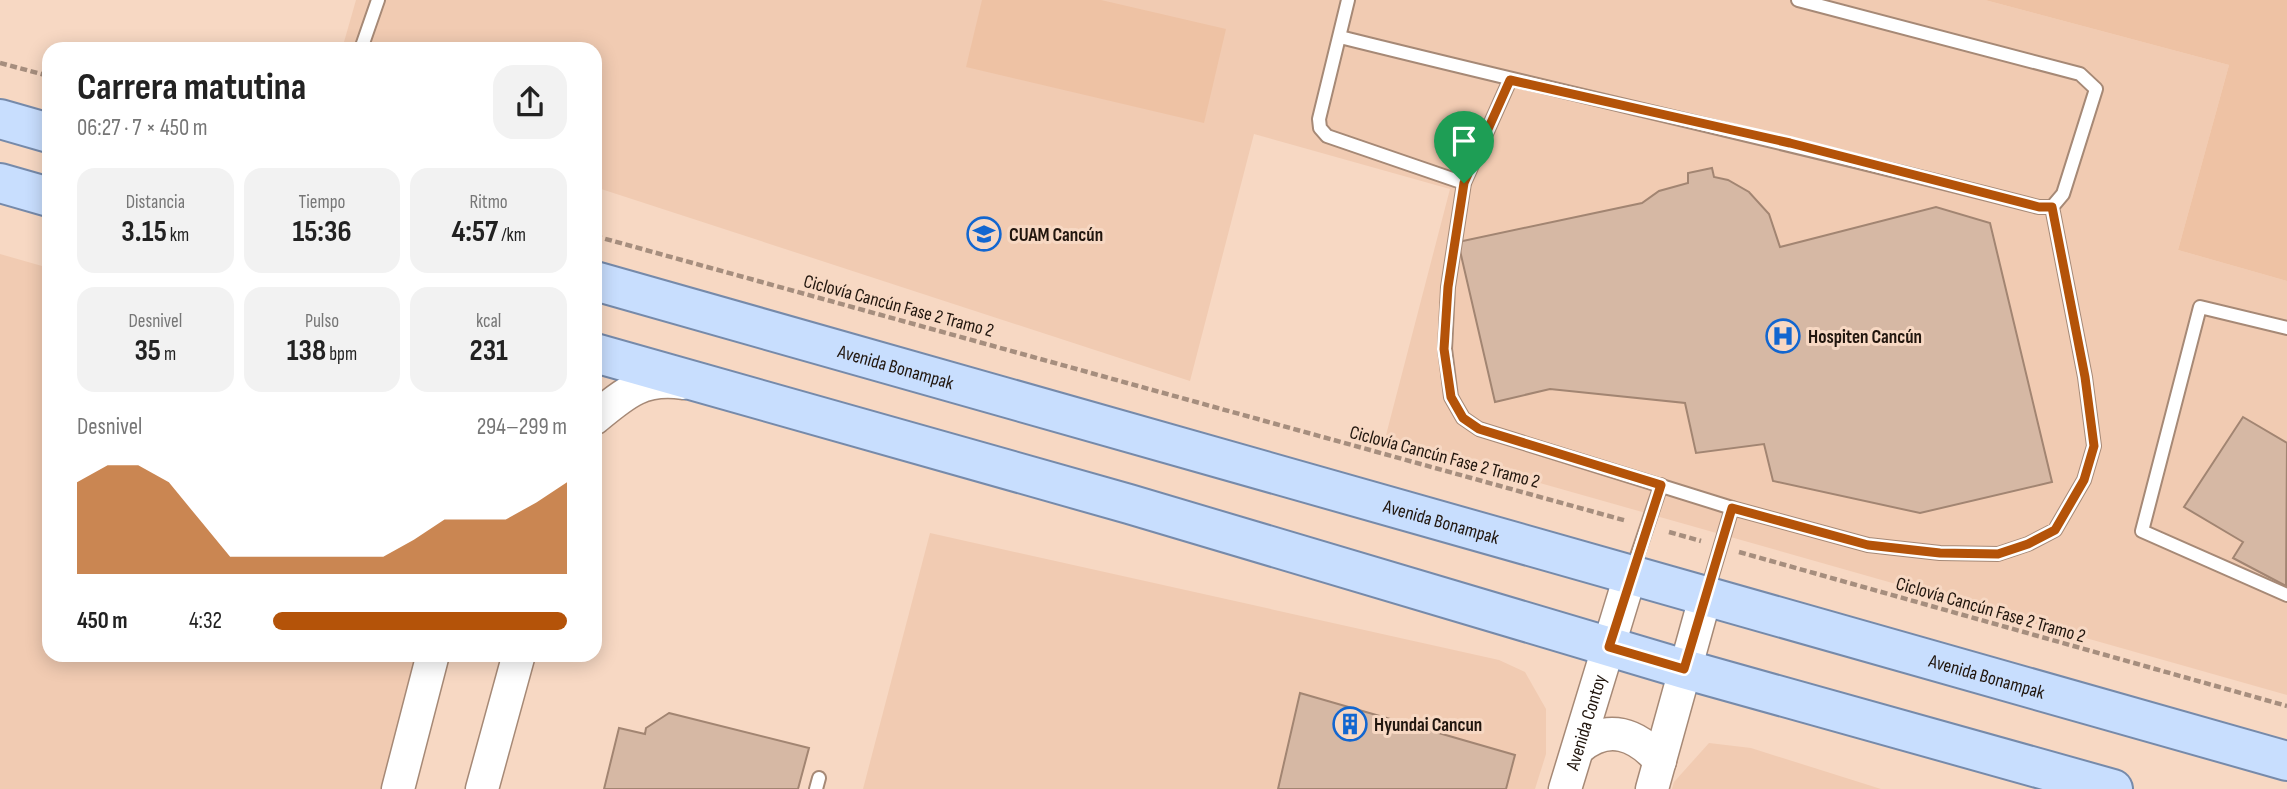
<!DOCTYPE html>
<html lang="es">
<meta charset="utf-8">
<style>
body{margin:0;font-family:"Sofia Sans Condensed",sans-serif;background:#f2f2f2;color:#222;height:100vh;display:flex;flex-direction:column;font-size:26px;white-space:nowrap}
*{box-sizing:border-box;margin:0}
p{font-size:23px;color:#767676}
.icon{flex:none;width:38px;height:38px;fill:none;stroke:currentColor;stroke-width:2;stroke-linecap:round;stroke-linejoin:round}
.map{position:relative;flex:1;overflow:hidden}
.side{position:absolute;left:42px;top:42px;width:560px;height:620px;display:flex;flex-direction:column;background:#fff;border-radius:21px;box-shadow:0 4px 18px #0003}
.side>*{flex:none}
.pin{position:absolute;display:grid;place-items:center;width:60px;height:60px;color:#fff;margin:-72px -30px;border-radius:50% 50% 50% 0;rotate:-45deg;box-shadow:0 0 7px #0007}
.pin .icon{rotate:45deg}
.round{display:grid;place-items:center;flex:none;width:74px;height:74px;border-radius:21px;background:#f2f2f2}
.overview{display:flex;align-items:center;justify-content:space-between;height:119px;padding:0 35px}
h1{font-size:38px;font-weight:700;line-height:52px}
.metrics{display:grid;grid-template-columns:repeat(3,1fr);gap:10px;height:119px;padding:7px 35px}
.metrics div{display:grid;align-content:center;border-radius:18px;background:#f2f2f2;text-align:center}
.metrics b{font-size:30px;font-weight:700}
.metrics small{font-size:19px;font-weight:400}
.metrics p{font-size:19px}
.chart{height:196px;padding:14px 35px}
.chart p{display:flex;justify-content:space-between}
.chart svg{width:100%;height:126px;margin-top:7px;fill:#b45309;opacity:.7}
ul{padding:0 35px;list-style:none;font-size:23px}
li{display:grid;grid-template-columns:112px 84px 1fr;align-items:center;height:52px}
li i{height:18px;border-radius:9px;background:#b45309}
.map>svg:first-child{display:block}
.built{fill:#f1cbb2}
.green{fill:#eec2a4}
.building{fill:#d6b8a4;stroke:#a28572;stroke-width:2}
.lines{fill:none;stroke-linecap:round;stroke-linejoin:round}
.service-casing{stroke:#a68976;stroke-width:16}
.tertiary-casing{stroke:#a68976;stroke-width:35}
.primary-casing{stroke:#768aaa;stroke-width:42}
.path{stroke:#a68e7e;stroke-width:4.5;stroke-dasharray:7 3.5;stroke-linecap:butt}
.service{stroke:#fff;stroke-width:12}
.tertiary{stroke:#fff;stroke-width:32}
.primary{stroke:#c8defe;stroke-width:38}
.route-casing{stroke:#fff;stroke-width:14}
.route{stroke:#b45309;stroke-width:9}
.labels{text-anchor:middle;stroke-width:6;stroke-linejoin:round;paint-order:stroke}
.poi-label{font-size:19px;font-weight:bold;fill:#21160e;stroke:#f7d8c3;text-anchor:start}
.street-label{font-size:19px;fill:#21160e;stroke:#f7d8c3}
</style>
<div class="map">
<svg width="2287" height="789" viewBox="0 0 2287 789">
<rect width="100%" height="100%" fill="#f7d8c3"/>
<g class="built">
<path d="M356 0H1985L2229 65 2178 250 2287 281V695L1385 439 1450 189 1254 134 1190 381 595 187V49H342Z"/>
<path d="M0 254 49 268V654L422 655 384 789H0Z"/>
<path d="M930 533 1499 660 1525 672 1546 709V754L1535 789H863Z"/>
<path d="M1709 743 1751 748 1881 789H1672L1674 782Z"/>
</g>
<g class="green">
<path d="M982 0H1101L1226 29 1204 123 966 67Z"/>
<path d="M1985 0H2287V281L2178 250 2229 65Z"/>
</g>
<g class="building">
<path d="M1712 168 1714 177 1728 180 1749 192 1769 214 1780 247 1936 207 1990 223 2052 482 1920 513 1773 481 1764 444 1696 453 1685 403 1550 389 1495 402 1458 242 1642 203 1659 191 1688 183V173Z"/>
<path d="M2243 417 2287 443 2286 586 2233 558 2243 542 2184 507Z"/>
<path d="M1300 693 1515 755 1506 789H1278Z"/>
<path d="M669 713 809 748 798 789H604L619 728 645 734 646 728Z"/>
</g>
<g class="lines">
<defs>
<g id="service">
<path d="M1348 0 1319 119 1320 128 1327 136 1464 183"/>
<path d="M1340 37C1573 95 1807 147 2039 207H2052"/>
<path d="M361 49 378 0"/>
<path d="M1510 80 1464 183 1448 287 1445 349 1451 397 1463 418 1479 429 1732 508 1868 545 1940 553 1998 554 2028 544 2055 530 2084 480 2094 446 2085 377 2052 207 2063 194 2096 89 2080 74 1798 0"/>
<path d="M2287 328 2200 307 2142 531 2287 595"/>
<path d="M1632 571 1661 485"/>
<path d="M1707 592 1732 508"/>
<path d="M816 789 819 778"/>
</g>
<g id="tertiary">
<path d="M595 418C625 393 643 377 683 383"/>
<path d="M1579 748C1608 723 1637 734 1660 761"/>
<path d="M398 789 433 654"/>
<path d="M482 789 519 654"/>
<path id="s1" d="M1565 789 1630 576"/>
<path d="M1652 789 1705 598"/>
</g>
<g id="primary">
<path d="M0 119 49 133"/>
<path d="M0 183 49 197"/>
<path id="s2" d="M595 281 2287 761"/>
<path d="M595 353 1129 504 1684 669 2113 789"/>
</g>
</defs>
<use href="#service" class="service-casing"/>
<use href="#tertiary" class="tertiary-casing"/>
<use href="#primary" class="primary-casing"/>
<g class="path">
<path d="M0 63 49 76"/>
<path d="M595 236 1627 521"/>
<path d="M1669 532 1701 541"/>
<path d="M1739 552 2287 706"/>
</g>
<use href="#service" class="service"/>
<use href="#tertiary" class="tertiary"/>
<use href="#primary" class="primary"/>
</g>
<g class="lines">
<defs>
<path id="route" d="M1510 80 1790 143 2039 207H2052L2085 377 2094 446 2084 480 2055 530 2028 544 1998 554 1940 553 1868 545 1732 508 1684 669 1609 647 1661 485 1479 429 1463 418 1451 397 1444 349 1448 287 1464 183Z"/>
</defs>
<use href="#route" class="route-casing"/>
<use href="#route" class="route"/>
</g>
<defs>
<symbol id="school-ring" viewBox="-11 -11 22 22"><circle r="9.5" fill="#f7d8c3" stroke="#1266d0" stroke-width="1.5"/><path d="M0-5L7-2L0 1L-7-2ZM-4 1L0 2.5L4 1V4Q0 6-4 4Z" fill="#1266d0"/></symbol>
<symbol id="hospital-ring" viewBox="-11 -11 22 22"><circle r="9.5" fill="#f7d8c3" stroke="#1266d0" stroke-width="1.5"/><path d="M-5-5h3v3.5h4V-5h3V5h-3V1.5h-4V5h-3Z" fill="#1266d0"/></symbol>
<symbol id="building-ring" viewBox="-11 -11 22 22"><circle r="9.5" fill="#f7d8c3" stroke="#1266d0" stroke-width="1.5"/><path d="M-4-6H4V6H1V3H-1V6H-4ZM-2.5-4.3h1.7v1.8h-1.7ZM.8-4.3h1.7v1.8H.8ZM-2.5-1h1.7V.8h-1.7ZM.8-1h1.7V.8H.8Z" fill="#1266d0"/></symbol>
</defs>
<g fill-rule="evenodd">
<use href="#school-ring" x="965" y="215" width="38" height="38"/>
<use href="#hospital-ring" x="1764" y="317" width="38" height="38"/>
<use href="#building-ring" x="1331" y="705" width="38" height="38"/>
</g>
<g class="labels">
<g class="poi-label">
<text x="1009" y="241">CUAM Cancún</text>
<text x="1808" y="343">Hospiten Cancún</text>
<text x="1374" y="731">Hyundai Cancun</text>
</g>
<g class="street-label">
<text transform="translate(899 305) rotate(15)" y="7">Ciclovía Cancún Fase 2 Tramo 2</text>
<text dy="7" stroke="none"><textPath href="#s2" startOffset="313">Avenida Bonampak</textPath></text>
<text transform="translate(1445 456) rotate(15)" y="7">Ciclovía Cancún Fase 2 Tramo 2</text>
<text dy="7" stroke="none"><textPath href="#s2" startOffset="880">Avenida Bonampak</textPath></text>
<text transform="translate(1991 609) rotate(16)" y="7">Ciclovía Cancún Fase 2 Tramo 2</text>
<text dy="7" stroke="none"><textPath href="#s2" startOffset="1447">Avenida Bonampak</textPath></text>
<text dy="7" stroke="none"><textPath href="#s1" startOffset="70">Avenida Contoy</textPath></text>
</g>
</g>
</svg>
<div class="pin" style="left:1464px;top:183px;background:#1e9e55"><svg class="icon" aria-label="arrive" viewBox="0 0 24 24"><path d="M6 21V4h12l-3 4 3 4H6"/></svg></div>
<section class="side">
<div class="overview"><div><h1>Carrera matutina</h1><p>06:27 · 7 × 450 m</p></div><a class="round"><svg class="icon" aria-label="share" viewBox="0 0 24 24"><path d="M12 15V3M7 8l5-5 5 5M5 13v7h14v-7"/></svg></a></div>
<div class="metrics">
<div><p>Distancia</p><b>3.15<small> km</small></b></div>
<div><p>Tiempo</p><b>15:36</b></div>
<div><p>Ritmo</p><b>4:57<small> /km</small></b></div>
</div>
<div class="metrics">
<div><p>Desnivel</p><b>35<small> m</small></b></div>
<div><p>Pulso</p><b>138<small> bpm</small></b></div>
<div><p>kcal</p><b>231</b></div>
</div>
<div class="chart"><p><span>Desnivel</span>294–299 m</p>
<svg viewBox="0 0 160 44" preserveAspectRatio="none"><path d="M0 44V12L10 6L20 6L30 12L40 25L50 38L60 38L70 38L80 38L90 38L100 38L110 32L120 25L130 25L140 25L150 19L160 12V44z"/></svg>
</div>
<ul>
<li><b>450 m</b>4:32<i style="width:100%"></i></li>
</ul>
</section>
</div>
